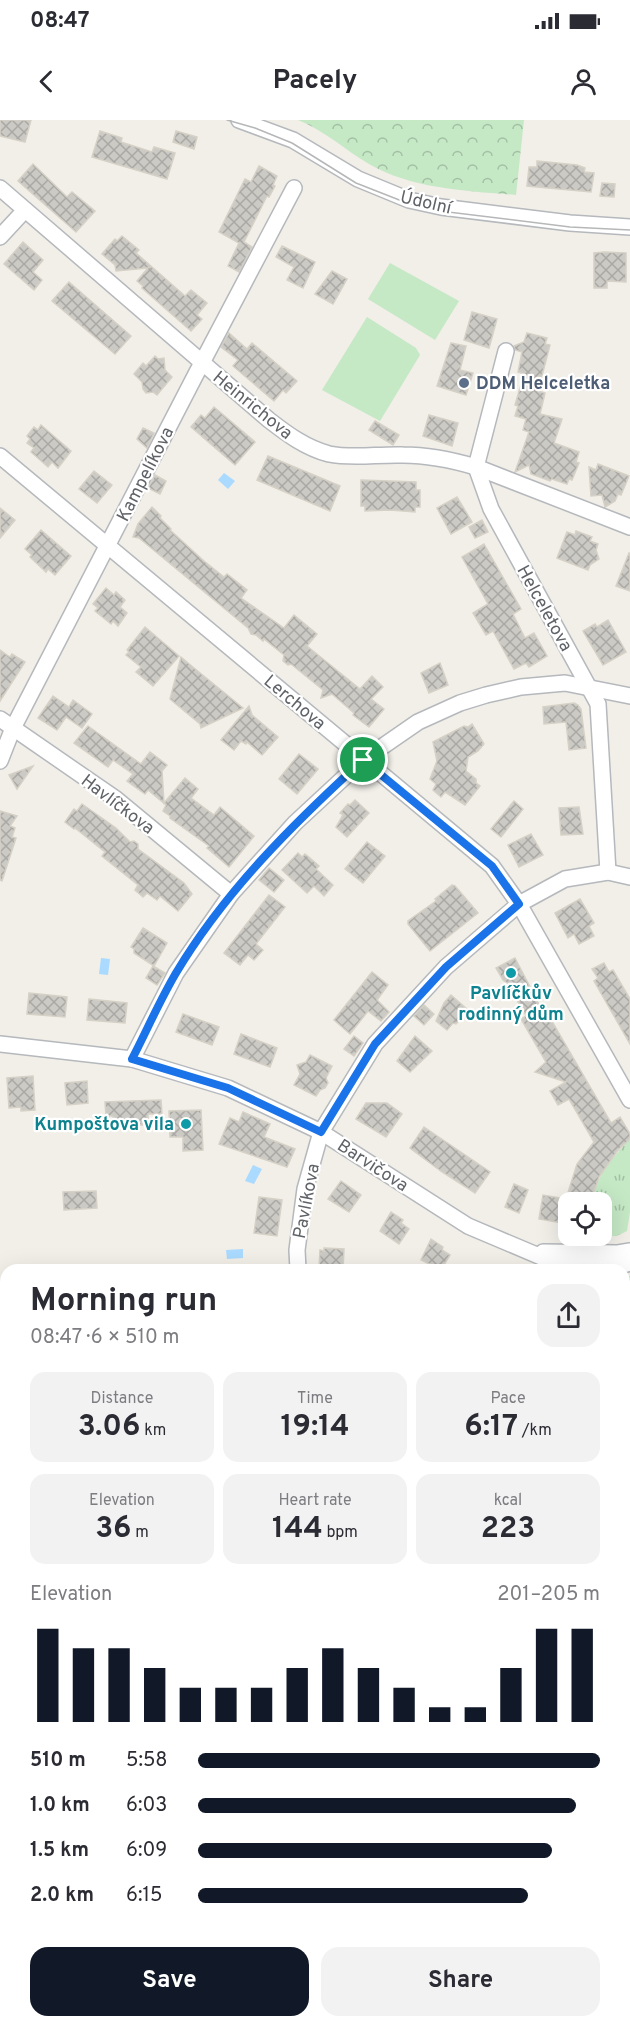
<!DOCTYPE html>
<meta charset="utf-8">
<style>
body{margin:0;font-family:Overpass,sans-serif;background:#f2f2f3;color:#2b2b33;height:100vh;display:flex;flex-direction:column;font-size:22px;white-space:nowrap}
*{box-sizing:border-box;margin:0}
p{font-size:20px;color:#7c7c81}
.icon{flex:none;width:33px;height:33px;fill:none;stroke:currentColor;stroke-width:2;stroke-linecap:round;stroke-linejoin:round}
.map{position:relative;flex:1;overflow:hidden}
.details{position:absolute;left:0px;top:1144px;width:630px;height:764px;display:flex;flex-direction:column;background:#fff;border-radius:18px 18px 0 0;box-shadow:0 6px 24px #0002}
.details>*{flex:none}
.fabs{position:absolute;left:558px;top:1072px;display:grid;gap:12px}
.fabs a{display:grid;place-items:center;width:54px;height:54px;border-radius:12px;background:#fff;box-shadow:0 6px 24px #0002;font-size:30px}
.pin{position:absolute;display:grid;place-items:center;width:51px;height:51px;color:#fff;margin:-26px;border:3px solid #fff;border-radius:50%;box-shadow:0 2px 6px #0007}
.round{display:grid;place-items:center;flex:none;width:63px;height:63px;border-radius:18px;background:#f2f2f3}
.summary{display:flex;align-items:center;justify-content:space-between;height:102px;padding:0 30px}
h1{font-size:33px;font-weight:700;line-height:45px}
.stats{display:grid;grid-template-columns:repeat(3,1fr);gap:9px;height:102px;padding:6px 30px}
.stats div{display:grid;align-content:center;border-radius:15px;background:#f2f2f3;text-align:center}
.stats b{font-size:30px;font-weight:700}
.stats small{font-size:16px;font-weight:400}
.stats p{font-size:16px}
.chart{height:168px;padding:12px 30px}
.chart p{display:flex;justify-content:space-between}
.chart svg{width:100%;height:108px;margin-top:6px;stroke:#111827;stroke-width:6}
.action{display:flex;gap:12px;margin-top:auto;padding:12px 30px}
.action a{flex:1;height:69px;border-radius:18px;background:#111827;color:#fff;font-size:24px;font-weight:700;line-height:69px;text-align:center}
.action a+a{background:#f2f2f3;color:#2b2b33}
ul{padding:0 30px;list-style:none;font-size:20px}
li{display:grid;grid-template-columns:96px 72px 1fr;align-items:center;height:45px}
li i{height:15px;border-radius:8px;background:#111827}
.status{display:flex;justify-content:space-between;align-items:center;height:42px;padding:0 30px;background:#fff;direction:ltr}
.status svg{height:16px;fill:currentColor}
header{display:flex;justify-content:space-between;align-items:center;height:78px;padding:0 30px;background:#fff;font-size:27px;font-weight:700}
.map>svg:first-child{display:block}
.grass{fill:url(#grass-tufts)}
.forest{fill:url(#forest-crowns)}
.park{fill:#c5e8c5}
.water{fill:#aadaff}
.building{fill:url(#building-cross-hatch);stroke:#d6d1c6;stroke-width:1.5}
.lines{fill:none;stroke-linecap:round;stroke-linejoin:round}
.minor-casing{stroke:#b5b8bc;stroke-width:18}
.minor{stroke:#fff;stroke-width:15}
.tram{stroke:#b6b7b8;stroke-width:1.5}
.route-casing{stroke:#fff;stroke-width:12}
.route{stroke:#1a73e8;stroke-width:8}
.service-dot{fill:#5c6f8a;stroke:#fff;stroke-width:2}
.culture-dot{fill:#0f9aa8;stroke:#fff;stroke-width:2}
.labels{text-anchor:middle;stroke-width:4.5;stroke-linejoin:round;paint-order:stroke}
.street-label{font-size:18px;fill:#5f6368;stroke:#fff}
.service-label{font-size:18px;font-weight:bold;fill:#4e5e75;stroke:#fff;text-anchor:start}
.culture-label{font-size:18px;font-weight:bold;fill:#0d838f;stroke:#fff}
</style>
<div class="status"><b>08:47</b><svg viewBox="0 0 49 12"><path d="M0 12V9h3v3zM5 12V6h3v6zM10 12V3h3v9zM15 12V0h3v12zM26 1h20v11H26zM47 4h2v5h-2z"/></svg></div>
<header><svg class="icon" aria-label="back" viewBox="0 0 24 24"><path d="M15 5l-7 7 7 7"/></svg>Pacely<svg class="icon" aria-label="person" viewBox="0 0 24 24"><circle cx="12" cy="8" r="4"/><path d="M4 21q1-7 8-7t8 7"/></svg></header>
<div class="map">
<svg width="630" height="1907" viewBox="0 0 630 1907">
<defs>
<pattern id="grass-tufts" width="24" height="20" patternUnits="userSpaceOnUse" patternTransform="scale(1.5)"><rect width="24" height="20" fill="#c5e8c5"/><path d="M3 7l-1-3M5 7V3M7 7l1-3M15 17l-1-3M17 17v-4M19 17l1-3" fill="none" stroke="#a3c0a4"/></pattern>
<pattern id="forest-crowns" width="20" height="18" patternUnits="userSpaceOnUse" patternTransform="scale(1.5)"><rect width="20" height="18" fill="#c5e8c5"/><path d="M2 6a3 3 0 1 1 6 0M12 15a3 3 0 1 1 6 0" fill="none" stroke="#a3c0a4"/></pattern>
<pattern id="building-cross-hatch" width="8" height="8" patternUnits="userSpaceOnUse" patternTransform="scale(1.5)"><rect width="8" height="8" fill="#cccac5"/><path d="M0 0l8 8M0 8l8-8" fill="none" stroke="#a9a8a4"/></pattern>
</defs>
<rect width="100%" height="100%" fill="#f1efe8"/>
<g class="grass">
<path d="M630 1019V1092L627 1111 617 1116 586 1117 602 1116V1083H590C601 1050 607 1044 630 1019Z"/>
<path d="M630 1156V1180L624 1183V1157Z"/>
<path d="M417 1902H513L515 1907H417Z"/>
</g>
<path class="forest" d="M298 0H524L516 75C467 71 412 69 369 44 345 30 324 10 298 0Z"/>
<g class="park">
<path d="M390 143 459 181 435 220 368 179Z"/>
<path d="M367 197 416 228 420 235 380 301 322 270Z"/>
</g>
<g class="water">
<path d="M224 353 235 361 228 369 218 360Z"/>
<path d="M101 838 110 839 108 855 99 854Z"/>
<path d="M253 1045 262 1049 254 1064 245 1061Z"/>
<path d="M243 1129V1138L227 1139 226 1130Z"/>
</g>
<g class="building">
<path d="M0 0H31L25 22 0 16Z"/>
<path d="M100 11 122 18 121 22 152 32 154 27 175 33 167 59 92 37Z"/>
<path d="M176 11 197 17 194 29 173 22Z"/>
<path d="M537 41 577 45 585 48 584 52 594 53 591 72 527 66 529 47H537Z"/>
<path d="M33 44 67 77 72 72 95 91 76 112 18 61Z"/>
<path d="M259 46 277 56 273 65 275 66 269 77 267 76 244 122 252 127 239 152 228 146 239 123 219 112 245 59 251 62Z"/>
<path d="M602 63 615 64 614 77 600 76Z"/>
<path d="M122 116 139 130 136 133 185 176 191 170 207 183 197 195 202 199 191 211 142 168 143 166 137 161 148 148 116 151 115 145 102 134 115 119 117 121Z"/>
<path d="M23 122 43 140 33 152 42 160 34 170 4 144Z"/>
<path d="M282 126 315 142 303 168 287 160 294 147 276 137Z"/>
<path d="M604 132 626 133V162L607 161V168H594V133Z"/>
<path d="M332 151 347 159 333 184 315 174Z"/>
<path d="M69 162 131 216 115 234 52 181Z"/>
<path d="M472 192 497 199 489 228 464 220Z"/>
<path d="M229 213 247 229 252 223 297 261 286 273 283 270 274 281 233 246 238 240 221 227Z"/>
<path d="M527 213 547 218 545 224 550 225 538 271 545 273 540 294 562 299 554 323 579 332 576 342 579 343 572 360 569 359 567 364 552 359 550 361 531 354 529 345 515 352 529 312 523 310 526 299 515 296 518 286 515 285 524 254 518 252 522 232 515 230 514 226 524 222Z"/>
<path d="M451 223 466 226 460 250 473 253 466 275 437 266Z"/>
<path d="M155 236 158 239 164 238 165 250 172 257 157 275 153 272 146 273 143 269 142 262 134 254 143 243 146 246Z"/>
<path d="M214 287 255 322 235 345 191 307 201 295 205 298Z"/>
<path d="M429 295 458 303 452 326 423 316Z"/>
<path d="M375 301 399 315 393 325 369 310Z"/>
<path d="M41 305 71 331 58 348 52 342 48 347 31 332 34 328 27 323 30 319 27 316 34 307 38 310Z"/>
<path d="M143 308 154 313 147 328 137 319Z"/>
<path d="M268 336 340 366 330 391 257 360Z"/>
<path d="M598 344 629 356 621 375 618 374 615 381 605 387 602 375 591 376 589 347 596 350Z"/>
<path d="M94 351 112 365 97 383 79 369Z"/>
<path d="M155 355 166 361 160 374 148 368Z"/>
<path d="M361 360 416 362V370H420V387H415V392L390 390 365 391V386H361Z"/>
<path d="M457 377 472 402 451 414 437 388Z"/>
<path d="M152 387 161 396 160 398 171 409 170 410 204 441 224 457 227 454 247 470 241 478 284 508 294 495 317 514 307 526 360 569 372 556 383 567 371 579 384 589 369 607 353 595 354 593 332 574 321 578 323 570 291 544 288 545 283 541 284 535 264 519 263 521 256 515 251 514 248 508 139 418 133 417 138 404Z"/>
<path d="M0 388 15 400 0 418Z"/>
<path d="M482 400 488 412 475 418 469 407Z"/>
<path d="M41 410 71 436 55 455 48 449 46 452 30 437 32 435 25 429Z"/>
<path d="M576 411 592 417 590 421 598 424 596 430 599 439 590 445 588 450 557 438 567 412 575 415Z"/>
<path d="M484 424 521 489 513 494 525 518 534 513 547 536 529 547 526 543 514 549 493 511 486 515 473 493 488 484 462 437Z"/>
<path d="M629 433H630V471L616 466Z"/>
<path d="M106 468 114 475 116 472 125 480 120 487 127 493 118 506 113 501 111 504 95 491 98 488 93 484Z"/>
<path d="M608 500 626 532 603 545 583 511 595 504 597 507Z"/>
<path d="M145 507 179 536 153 566 136 552 141 547 126 535 129 532 127 530Z"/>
<path d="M0 530 10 537 12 534 25 542 0 581Z"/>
<path d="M181 537 194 548 243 588 201 608 200 604 170 579Z"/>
<path d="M440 543 448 565 429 573 421 553Z"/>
<path d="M53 576 69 587 73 580 92 594 82 608 66 597 57 610 38 598Z"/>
<path d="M574 583 578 585 581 589 586 628 569 630 566 602 544 604 543 587Z"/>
<path d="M249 586 252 595 278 617 262 635 247 622 246 624 241 621 234 630 221 620Z"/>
<path d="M472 604 484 624 478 631 468 637 466 651 476 659V663L480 666 465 685 445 672 441 677 433 670 436 664 430 659 437 641 433 622 464 606 468 607Z"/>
<path d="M88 606 141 644 150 632 167 645 162 651 164 683 185 658 198 669 191 678 214 695 220 687 254 716 229 747 207 728 209 726 170 698V696L163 691 166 685 148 670 145 674 127 661 133 654 113 640 108 647 74 623Z"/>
<path d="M299 634 318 649 297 674 279 659Z"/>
<path d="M33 646 17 669 9 655Z"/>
<path d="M355 680 369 693 347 717 336 707 343 695 340 693 348 684 350 685Z"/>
<path d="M514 681 523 689 501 717 491 709Z"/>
<path d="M82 684 116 708 130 722 134 721 138 724V729L184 763 192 774 178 791 160 776 157 780 147 773 143 777 135 770 138 765 102 736 105 732 75 708 74 709 65 702 74 689 77 691Z"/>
<path d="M579 687 583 714 561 715 559 688Z"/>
<path d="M0 691 17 696 10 706 15 708 12 717 16 718 2 761 0 760Z"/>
<path d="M531 714 543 735 519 747 508 725Z"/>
<path d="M367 722 385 736 363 763 345 749Z"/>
<path d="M298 733 302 737 305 734 310 738 319 746 316 749 333 765 324 776 314 766 307 773 282 750Z"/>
<path d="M269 748 284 760 274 772 259 760Z"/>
<path d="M452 765 455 766 478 793 430 831 408 804V801L436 781 435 779Z"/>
<path d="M269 775 285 787 256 824 263 830 254 840 248 835 240 845 224 833Z"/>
<path d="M580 779 594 803 589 806 594 816 579 824 574 814 568 818 555 793Z"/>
<path d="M143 808 167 823 154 846 134 833V829L131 827Z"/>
<path d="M515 838 541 888 543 886 546 891 611 1003 620 997 630 1014V1019L618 1030 599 1057 590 1083H568V1104L539 1099 543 1075 566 1079 577 1044 594 1022 569 979 558 985 550 971 566 962 535 952 546 942 521 899 526 896 507 863 503 860 496 848Z"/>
<path d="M604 843 609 852 613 850 630 879V924L594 861 598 858 592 849Z"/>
<path d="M153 846 165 853 157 865 146 858Z"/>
<path d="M372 852 388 865 377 880 389 892 381 901 368 891 350 914 334 900Z"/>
<path d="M29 873 67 877 65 897 27 894Z"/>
<path d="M451 875 468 890 456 904 453 903 447 910 436 901 444 883Z"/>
<path d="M89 879 127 883 125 903 87 900Z"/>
<path d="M424 885 434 894 424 905 414 896Z"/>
<path d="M183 894 219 907 212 925 176 912Z"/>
<path d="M241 914 277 928 270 947 234 934Z"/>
<path d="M354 916 363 923 354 936 344 929Z"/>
<path d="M415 916 432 931 410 952 397 941Z"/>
<path d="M310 935 332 946 326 958 328 963 325 968 320 970 316 976 294 965 300 954 297 945 306 942Z"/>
<path d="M33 956 35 990 21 991V987L9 988 7 958Z"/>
<path d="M87 961 88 983 67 985 65 963Z"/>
<path d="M161 980 162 994H148V1005H138L139 1008 122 1009 121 1006H114L113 996H106L105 982Z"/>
<path d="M366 983H387L402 994 386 1017 356 999Z"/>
<path d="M201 990 203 1030 183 1031V1017H170L169 991Z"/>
<path d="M243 992 270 1004 264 1017 295 1029 287 1047 219 1024 230 998 239 1002Z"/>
<path d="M424 1007 490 1052 475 1073 442 1052 410 1028Z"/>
<path d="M341 1061 361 1075 349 1092 328 1079Z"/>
<path d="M514 1064 528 1070 519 1093 505 1087Z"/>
<path d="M96 1071 97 1088 64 1090 63 1072Z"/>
<path d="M259 1077 282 1080 277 1116 254 1113Z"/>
<path d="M391 1092 403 1100 401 1103 409 1109 399 1124 380 1111Z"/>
<path d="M431 1119 443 1127 442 1130 450 1135 441 1150 421 1140Z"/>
<path d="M324 1128 344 1129 343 1150H319L320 1130 324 1131Z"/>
</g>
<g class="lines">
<defs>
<g id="minor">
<path d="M239 0 293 20 358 59 409 80 441 87 570 103 630 107"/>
<path d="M0 68 269 300C287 314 306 328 329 334 353 339 378 334 403 335 428 335 452 340 476 347L630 407"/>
<path d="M0 117 25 90"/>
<path d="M506 231 476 347 491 389 598 584 608 752"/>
<path d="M0 336 492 746 519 784 630 980"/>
<path d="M0 599 116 679 231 774"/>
<path d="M0 641 13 608 195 256 294 68"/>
<path d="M0 924 132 939 228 968 321 1012 468 1106 546 1139 594 1146H620L630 1143"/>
<path d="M132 939 176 853 231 774 295 703 363 640 418 602 460 583 486 575 521 567 565 563 630 576"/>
<path d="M543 1132 618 1133 630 1131"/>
<path d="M298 1150 297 1130 305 1069 321 1012 375 924 446 847 519 784 565 759 608 752 630 757"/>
<path d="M624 1206 630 1201"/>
<path d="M0 1309H6"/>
<path d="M624 1351H630"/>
<path d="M624 1479H628L629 1506H624"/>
<path d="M0 1499 6 1500"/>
<path d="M0 1524 6 1521"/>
<path d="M624 1808H630"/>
<path d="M0 1849H6"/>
</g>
</defs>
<use href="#minor" class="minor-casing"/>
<use href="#minor" class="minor"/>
<path class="tram" d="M227 0 255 8 292 23 356 63 407 83 440 91 570 107 630 110"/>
</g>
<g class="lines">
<defs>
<path id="route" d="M363 640 492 746 519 784 446 847 375 924 321 1012 228 968 132 939C147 910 160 880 176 853 225 771 293 704 363 640Z"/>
</defs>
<use href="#route" class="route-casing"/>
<use href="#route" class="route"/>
</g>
<circle class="service-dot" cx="464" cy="263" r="6"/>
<g class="culture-dot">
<circle cx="511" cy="853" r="6"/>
<circle cx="186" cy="1004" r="6"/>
</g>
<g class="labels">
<g class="street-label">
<text transform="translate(426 82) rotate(13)" y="6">Údolní</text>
<text transform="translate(253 285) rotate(39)" y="6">Heinrichova</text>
<text transform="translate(145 354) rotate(-63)" y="6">Kampelíkova</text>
<text transform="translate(545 488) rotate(61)" y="6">Helceletova</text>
<text transform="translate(295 582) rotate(40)" y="6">Lerchova</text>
<text transform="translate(118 684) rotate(37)" y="6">Havlíčkova</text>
<text transform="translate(373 1045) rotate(33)" y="6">Barvičova</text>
<text transform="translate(306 1081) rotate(-79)" y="6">Pavlíkova</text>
</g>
<g class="service-label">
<text x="476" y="269">DDM Helceletka</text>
</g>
<g class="culture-label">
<text x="511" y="879">Pavlíčkův<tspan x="511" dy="21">rodinný dům</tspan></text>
<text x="174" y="1010" text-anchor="end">Kumpoštova vila</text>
</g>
</g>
</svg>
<div class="fabs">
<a><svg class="icon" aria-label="locate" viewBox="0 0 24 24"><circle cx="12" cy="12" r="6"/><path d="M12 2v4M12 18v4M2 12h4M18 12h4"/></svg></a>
</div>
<div class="pin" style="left:363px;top:640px;background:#1e9e55"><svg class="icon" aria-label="arrive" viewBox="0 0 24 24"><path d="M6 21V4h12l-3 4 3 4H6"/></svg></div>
<section class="details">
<div class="summary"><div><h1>Morning run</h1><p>08:47 · 6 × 510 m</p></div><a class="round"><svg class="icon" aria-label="share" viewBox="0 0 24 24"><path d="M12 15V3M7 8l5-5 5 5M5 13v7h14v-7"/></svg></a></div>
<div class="stats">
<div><p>Distance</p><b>3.06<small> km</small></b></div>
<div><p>Time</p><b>19:14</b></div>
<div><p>Pace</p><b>6:17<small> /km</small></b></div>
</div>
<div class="stats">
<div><p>Elevation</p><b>36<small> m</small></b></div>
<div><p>Heart rate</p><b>144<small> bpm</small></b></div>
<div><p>kcal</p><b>223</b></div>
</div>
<div class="chart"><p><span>Elevation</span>201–205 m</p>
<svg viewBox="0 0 160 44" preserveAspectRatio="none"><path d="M5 44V6M15 44V14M25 44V14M35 44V22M45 44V30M55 44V30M65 44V30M75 44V22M85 44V14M95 44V22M105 44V30M115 44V38M125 44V38M135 44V22M145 44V6M155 44V6"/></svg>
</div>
<ul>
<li><b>510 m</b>5:58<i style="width:100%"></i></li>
<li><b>1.0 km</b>6:03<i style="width:94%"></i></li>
<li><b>1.5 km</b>6:09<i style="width:88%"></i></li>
<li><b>2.0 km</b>6:15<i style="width:82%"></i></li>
</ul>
<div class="action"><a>Save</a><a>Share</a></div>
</section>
</div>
